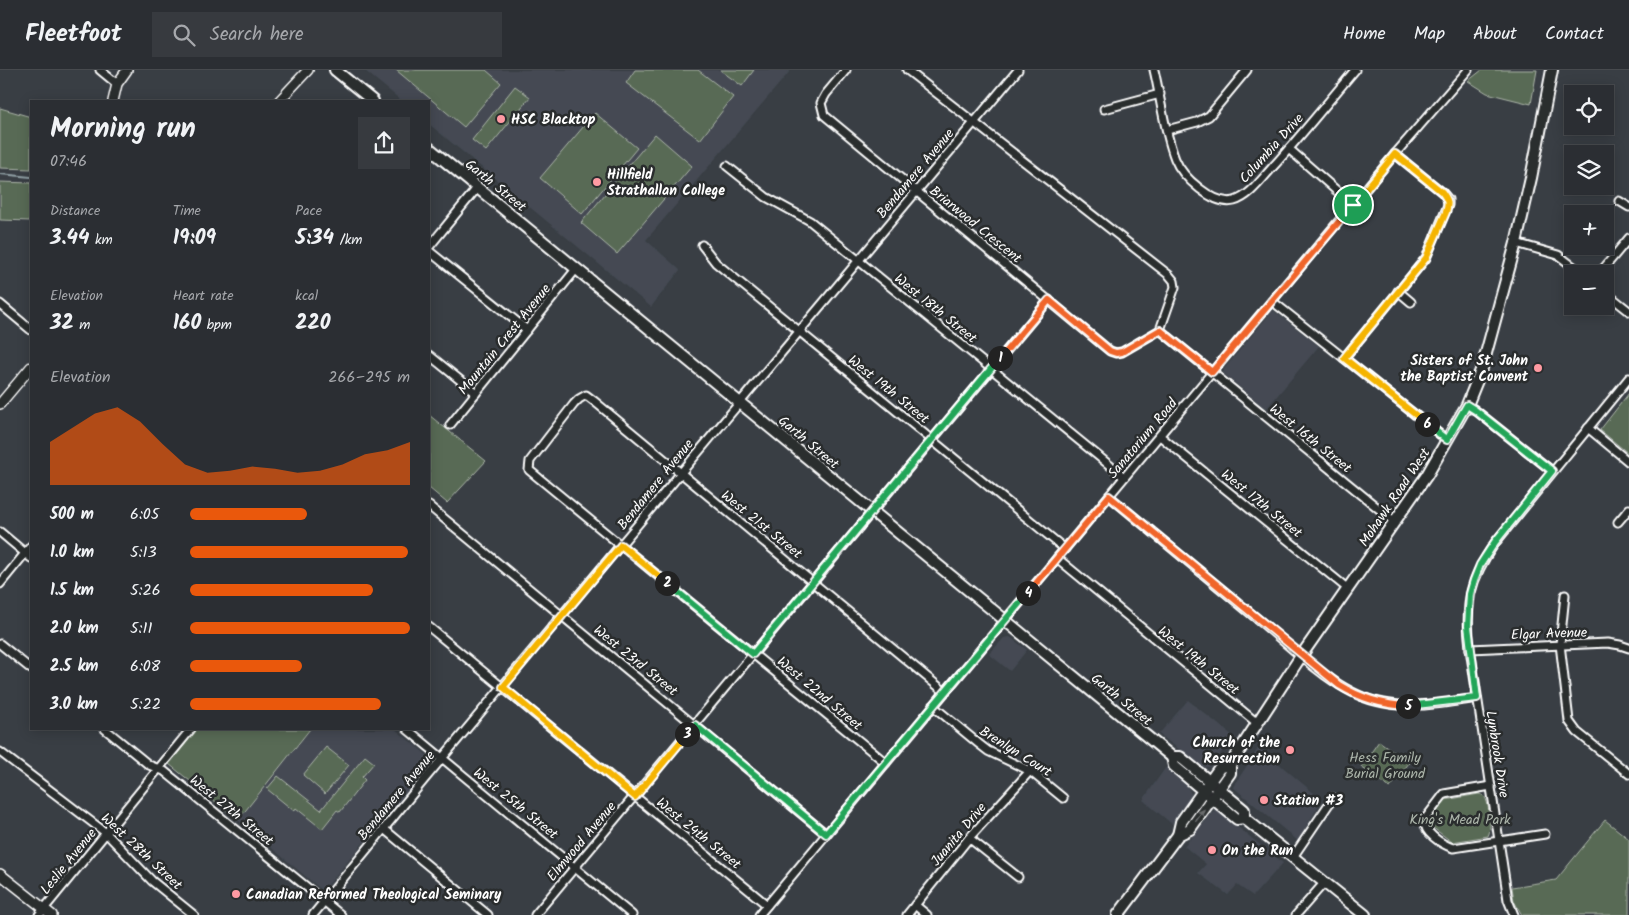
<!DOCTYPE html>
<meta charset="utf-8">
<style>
body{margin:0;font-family:Kalam,sans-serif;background:#373a3f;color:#f1f3f6;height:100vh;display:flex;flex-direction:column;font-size:19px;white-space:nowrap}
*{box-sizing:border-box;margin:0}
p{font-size:16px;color:#a6a8ac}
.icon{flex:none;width:28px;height:28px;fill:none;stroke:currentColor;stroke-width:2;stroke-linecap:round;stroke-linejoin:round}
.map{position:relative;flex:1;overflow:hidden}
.drawer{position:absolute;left:30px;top:30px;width:400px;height:630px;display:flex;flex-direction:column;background:#2b2e33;border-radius:0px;box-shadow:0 2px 12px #0003,0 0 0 1px #474a4e}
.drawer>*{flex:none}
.buttons{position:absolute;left:1564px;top:15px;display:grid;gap:10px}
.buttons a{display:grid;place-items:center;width:50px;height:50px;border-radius:0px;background:#2b2e33;box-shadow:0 2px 12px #0003,0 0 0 1px #474a4e;font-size:25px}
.pin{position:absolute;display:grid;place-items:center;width:42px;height:42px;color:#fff;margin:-21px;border:2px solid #fff;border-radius:50%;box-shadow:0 1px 5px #0007}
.km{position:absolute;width:25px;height:25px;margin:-12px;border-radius:50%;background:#222;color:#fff;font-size:14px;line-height:25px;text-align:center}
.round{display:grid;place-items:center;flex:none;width:52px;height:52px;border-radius:0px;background:#373a3f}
.head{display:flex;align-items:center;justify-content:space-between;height:85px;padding:0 20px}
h1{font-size:28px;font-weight:700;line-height:38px}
.figures{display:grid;grid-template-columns:repeat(3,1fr);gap:8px;height:85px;padding:5px 20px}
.figures div{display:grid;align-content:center}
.figures b{font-size:21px;font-weight:700}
.figures small{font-size:14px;font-weight:400}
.figures p{font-size:14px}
.chart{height:140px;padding:10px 20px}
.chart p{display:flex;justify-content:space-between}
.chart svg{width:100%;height:90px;margin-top:5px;fill:#ea580c;opacity:.7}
ul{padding:0 20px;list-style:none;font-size:16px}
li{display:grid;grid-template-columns:80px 60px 1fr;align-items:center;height:38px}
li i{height:12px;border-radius:6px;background:#ea580c}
header{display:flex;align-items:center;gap:30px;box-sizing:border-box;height:70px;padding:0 25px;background:#2b2e33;border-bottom:1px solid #474a4e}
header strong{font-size:24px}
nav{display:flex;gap:28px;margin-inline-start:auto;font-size:18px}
.search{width:350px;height:45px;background:#373a3f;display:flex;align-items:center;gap:12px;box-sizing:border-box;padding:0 18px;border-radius:0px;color:#a6a8ac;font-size:19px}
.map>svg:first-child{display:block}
.built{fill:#444a53}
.green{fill:#596b54;stroke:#acb5aa}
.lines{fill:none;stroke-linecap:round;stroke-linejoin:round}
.stream{stroke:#91a1a6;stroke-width:2}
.minor-casing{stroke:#fff;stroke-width:11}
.tertiary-casing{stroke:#fff;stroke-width:12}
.secondary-casing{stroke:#fff;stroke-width:14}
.minor{stroke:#2a2d2e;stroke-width:7}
.tertiary{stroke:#2a2d2e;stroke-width:9}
.secondary{stroke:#2a2d2e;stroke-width:10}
.oneway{fill:#6a6c6d}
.split-1-casing{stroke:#fff;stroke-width:10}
.split-2-casing{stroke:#fff;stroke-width:10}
.split-3-casing{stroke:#fff;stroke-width:10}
.split-4-casing{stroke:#fff;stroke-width:10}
.split-5-casing{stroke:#fff;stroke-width:10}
.split-6-casing{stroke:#fff;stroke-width:10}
.split-7-casing{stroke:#fff;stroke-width:10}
.split-1{stroke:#f0652b;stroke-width:6}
.split-2{stroke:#22a559;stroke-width:6}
.split-3{stroke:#f5b400;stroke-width:6}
.split-4{stroke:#22a559;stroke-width:6}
.split-5{stroke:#f0652b;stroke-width:6}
.split-6{stroke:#22a559;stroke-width:6}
.split-7{stroke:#f5b400;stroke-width:6}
.poi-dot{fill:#ff9aa2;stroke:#2a2d2e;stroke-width:2}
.labels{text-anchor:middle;stroke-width:5;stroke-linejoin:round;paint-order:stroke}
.poi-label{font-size:14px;font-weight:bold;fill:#fff;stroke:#2a2d2e;text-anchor:start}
.street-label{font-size:14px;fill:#fff;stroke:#2a2d2e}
.park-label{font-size:14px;fill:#acb5aa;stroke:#2a2d2e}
</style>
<header>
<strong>Fleetfoot</strong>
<div class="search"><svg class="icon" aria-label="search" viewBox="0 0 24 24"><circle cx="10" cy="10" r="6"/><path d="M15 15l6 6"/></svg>Search here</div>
<nav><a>Home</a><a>Map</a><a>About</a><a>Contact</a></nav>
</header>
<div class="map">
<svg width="1629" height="845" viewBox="0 0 1629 845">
<rect width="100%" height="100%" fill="#393e44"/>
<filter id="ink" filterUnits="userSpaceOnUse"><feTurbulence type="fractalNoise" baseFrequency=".02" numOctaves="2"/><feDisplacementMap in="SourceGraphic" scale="10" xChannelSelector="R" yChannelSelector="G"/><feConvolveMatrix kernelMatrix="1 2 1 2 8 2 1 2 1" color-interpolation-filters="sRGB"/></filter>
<g filter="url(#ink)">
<g class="built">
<path d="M364 0H791L646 170 680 200 651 237 429 54V31H402Z"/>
<path d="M1273 240 1319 276 1266 339 1223 303 1224 299Z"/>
<path d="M1010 567 1027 580 1010 601 989 584 1004 568Z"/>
<path d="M1188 630 1233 666 1214 693 1210 697H1205L1199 695 1159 664Z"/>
<path d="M310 659H395L433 690 323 821 238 750Z"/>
<path d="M1259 677 1322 730 1298 771 1233 717Z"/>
<path d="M1166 697 1188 717 1192 726 1172 754 1143 730Z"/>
<path d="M1215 739 1283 793 1253 826 1237 815 1228 825 1198 803 1206 794 1184 776Z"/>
</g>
<g class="green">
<path d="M396 0H486L501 13 464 57Z"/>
<path d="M635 0H698L733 27 700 70 626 13Z"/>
<path d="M720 0H754L742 16Z"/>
<path d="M1482 0H1537L1531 34 1487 23 1468 11Z"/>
<path d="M515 16 530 27 486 81 472 70Z"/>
<path d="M0 38 31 47V99L0 98Z"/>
<path d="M595 43 637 78 582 144 540 108Z"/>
<path d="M655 64 692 96 617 184 581 153Z"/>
<path d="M0 112 31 113V151L0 150Z"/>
<path d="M1629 323V384L1600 360Z"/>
<path d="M429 345 486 391 447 433 429 418Z"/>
<path d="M197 659H310L238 750 169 694Z"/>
<path d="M1379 671 1409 693 1390 718 1361 697Z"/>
<path d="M326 677 349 695 325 724 303 705Z"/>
<path d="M365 686 374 693 362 707 365 710 340 742 337 740 322 759 296 738 294 741 267 719 278 706 321 740Z"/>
<path d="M1479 724C1483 725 1484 725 1486 729 1489 736 1492 760 1488 766L1452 772 1432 757 1431 750 1445 730Z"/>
<path d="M1605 750 1629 769V845H1522L1514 831 1512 817 1556 810Z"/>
</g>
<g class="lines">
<path class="stream" d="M0 104 31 107"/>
<defs>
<g id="minor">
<path d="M100 0 117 14"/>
<path d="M846 0 826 24 821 33 824 45 1110 281 1116 283 1122 282 1160 260 1175 217 1174 211 1169 205 907 0"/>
<path d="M1154 0C1161 29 1164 61 1175 89 1182 107 1214 136 1234 131 1249 127 1261 110 1271 99 1300 67 1327 33 1355 0"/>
<path d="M1104 39 1160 24"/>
<path d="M1167 60 1197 52 1209 46 1247 0"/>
<path d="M1289 79 1353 135"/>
<path d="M727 96 766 127 810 151 1124 407"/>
<path d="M1619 131 1629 137"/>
<path d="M1516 173 1558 185 1583 204"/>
<path d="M702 175 716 193 1065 479"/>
<path d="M429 177 477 118"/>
<path d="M429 181 527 260"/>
<path d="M1599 204 1629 168"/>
<path d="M1398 221 1411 232"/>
<path d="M1605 222 1629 241"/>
<path d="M1272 231 1447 370"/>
<path d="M0 234 31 260"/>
<path d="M1160 260 1395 452"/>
<path d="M429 285 476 323"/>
<path d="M1344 288 1426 188 1448 135V129L1442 122 1395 84"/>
<path d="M1467 335 1475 340 1552 401"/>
<path d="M450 355 577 198"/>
<path d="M1588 358 1629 392"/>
<path d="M1160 366 1348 519"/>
<path d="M1109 426C1160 468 1211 510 1261 552 1293 579 1336 621 1375 631 1409 640 1443 633 1477 628"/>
<path d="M429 436 826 764"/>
<path d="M1618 452 1629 439"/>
<path d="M0 462 31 488"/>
<path d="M1057 488 1257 653"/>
<path d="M0 514 31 476"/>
<path d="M1565 525 1560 574 1569 651 1577 662 1629 704"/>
<path d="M429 557 767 835"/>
<path d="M0 574 31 599"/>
<path d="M1470 579 1608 573 1620 575 1629 578"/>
<path d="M933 636 979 674 988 681 1030 701 1063 728"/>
<path d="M105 659 149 695 164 701 341 845"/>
<path d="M407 659 632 845"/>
<path d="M0 682 106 763 152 811 194 845"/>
<path d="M886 693 529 400 530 391 574 334 579 329 586 325 594 331 945 622"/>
<path d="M1491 716 1444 724 1425 749C1422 762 1441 774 1453 778L1545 764"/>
<path d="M384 759 488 845"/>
<path d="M969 768 1018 807"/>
<path d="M1293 787 1333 728"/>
<path d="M915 835 927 845"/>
<path d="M39 845 191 659"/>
<path d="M313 845 424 710 1018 0"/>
<path d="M535 845 1049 230"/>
<path d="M759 845 1250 257 1395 84 1468 0"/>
<path d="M907 845 969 768 1030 701"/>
<path d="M1296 845 1324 813"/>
<path d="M1514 845 1508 830 1470 579C1465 534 1469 510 1495 473L1629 308"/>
</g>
<g id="tertiary">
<path d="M113 31 117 14 127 0"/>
<path d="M279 31 308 0"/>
<path d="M0 334 31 297"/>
<path d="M0 804 52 845"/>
</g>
<g id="secondary">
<path d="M335 0 373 31"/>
<path d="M429 78 1172 687H1180L1244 740V748"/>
<path d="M1172 687 1174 696 1237 749 1244 748 1365 845"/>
<path d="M1178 765 1181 752 1220 697 1230 695"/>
<path d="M1118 845 1178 765 1190 759 1230 703V695L1301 586 1427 405 1467 335 1482 298 1516 173 1531 108 1552 0"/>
</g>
</defs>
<use href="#minor" class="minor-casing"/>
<use href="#tertiary" class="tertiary-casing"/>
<use href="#secondary" class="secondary-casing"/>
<use href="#minor" class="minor"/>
<use href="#tertiary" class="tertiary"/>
<use href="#secondary" class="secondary"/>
</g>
<defs><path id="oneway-solid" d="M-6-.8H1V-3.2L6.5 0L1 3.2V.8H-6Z" transform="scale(1.25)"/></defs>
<use class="oneway" href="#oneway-solid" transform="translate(1200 745) rotate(-54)"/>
</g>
<g class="lines" filter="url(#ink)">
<defs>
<path id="split-1" d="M1000 288 1049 230 1110 281 1116 283 1122 282 1160 260 1212 302 1353 135"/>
<path id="split-2" d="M667 513 753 584 1000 288"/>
<path id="split-3" d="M667 513 621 475 503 617 635 727 687 664"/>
<path id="split-4" d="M687 664 695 655 826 764 1028 523"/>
<path id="split-5" d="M1028 523 1109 426 1339 615C1360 628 1383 635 1408 636"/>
<path id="split-6" d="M1408 636 1477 628 1468 556 1470 524 1474 510 1480 495 1495 472 1552 401 1475 340 1467 335 1447 370 1427 354"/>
<path id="split-7" d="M1353 135 1395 84 1442 122C1448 130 1449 133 1446 142L1426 188 1344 288 1427 354"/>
</defs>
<use href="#split-1" class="split-1-casing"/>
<use href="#split-2" class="split-2-casing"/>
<use href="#split-3" class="split-3-casing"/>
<use href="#split-4" class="split-4-casing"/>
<use href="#split-5" class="split-5-casing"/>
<use href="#split-6" class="split-6-casing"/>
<use href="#split-7" class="split-7-casing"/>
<use href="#split-1" class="split-1"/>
<use href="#split-2" class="split-2"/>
<use href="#split-3" class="split-3"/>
<use href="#split-4" class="split-4"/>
<use href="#split-5" class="split-5"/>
<use href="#split-6" class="split-6"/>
<use href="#split-7" class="split-7"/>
</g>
<g class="poi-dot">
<circle cx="501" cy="49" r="5"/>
<circle cx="597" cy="112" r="5"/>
<circle cx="1538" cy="298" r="5"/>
<circle cx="1290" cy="680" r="5"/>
<circle cx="1264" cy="730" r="5"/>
<circle cx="1212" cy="780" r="5"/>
<circle cx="236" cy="824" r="5"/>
</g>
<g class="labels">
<g class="poi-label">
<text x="511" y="54">HSC Blacktop</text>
<text x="607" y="109">Hillfield<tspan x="607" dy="16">Strathallan College</tspan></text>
<text x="1528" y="295" text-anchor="end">Sisters of St. John<tspan x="1528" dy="16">the Baptist Convent</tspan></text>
<text x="1280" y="677" text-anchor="end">Church of the<tspan x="1280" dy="16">Resurrection</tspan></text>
<text x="1274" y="735">Station #3</text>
<text x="1222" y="785">On the Run</text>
<text x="246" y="829">Canadian Reformed Theological Seminary</text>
</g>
<g class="street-label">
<text transform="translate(1271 78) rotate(-48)" y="5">Columbia Drive</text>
<text transform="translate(915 103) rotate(-50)" y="5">Bendamere Avenue</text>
<text transform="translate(496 115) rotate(39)" y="5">Garth Street</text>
<text transform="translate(976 154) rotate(39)" y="5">Briarwood Crescent</text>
<text transform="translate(936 238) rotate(39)" y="5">West 18th Street</text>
<text transform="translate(504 269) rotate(-51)" y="5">Mountain Crest Avenue</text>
<text transform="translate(889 319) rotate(39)" y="5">West 19th Street</text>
<text transform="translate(1142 368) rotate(-50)" y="5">Sanatorium Road</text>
<text transform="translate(1311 368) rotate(39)" y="5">West 16th Street</text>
<text transform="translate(809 372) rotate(40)" y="5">Garth Street</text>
<text transform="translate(655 414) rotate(-51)" y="5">Bendamere Avenue</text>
<text transform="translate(1394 427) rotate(-56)" y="5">Mohawk Road West</text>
<text transform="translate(1262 433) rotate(39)" y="5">West 17th Street</text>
<text transform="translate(762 454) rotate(39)" y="5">West 21st Street</text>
<text transform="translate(1549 563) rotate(-2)" y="5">Elgar Avenue</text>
<text transform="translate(636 590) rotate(39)" y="5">West 23rd Street</text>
<text transform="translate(1199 590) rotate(39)" y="5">West 19th Street</text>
<text transform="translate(820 623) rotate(40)" y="5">West 22nd Street</text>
<text transform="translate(1122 629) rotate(39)" y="5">Garth Street</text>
<text transform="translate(1016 681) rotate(32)" y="5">Brenlyn Court</text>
<text transform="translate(1498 684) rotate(81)" y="5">Lynbrook Drive</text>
<text transform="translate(396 725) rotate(-50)" y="5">Bendamere Avenue</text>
<text transform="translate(516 733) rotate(39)" y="5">West 25th Street</text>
<text transform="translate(232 740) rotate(39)" y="5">West 27th Street</text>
<text transform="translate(699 763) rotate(39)" y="5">West 24th Street</text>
<text transform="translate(958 764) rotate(-50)" y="5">Juanita Drive</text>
<text transform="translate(581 771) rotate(-50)" y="5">Elmwood Avenue</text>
<text transform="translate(142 781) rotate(43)" y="5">West 28th Street</text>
<text transform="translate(68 791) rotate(-51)" y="5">Leslie Avenue</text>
</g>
<g class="park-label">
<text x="1385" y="692">Hess Family<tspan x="1385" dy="16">Burial Ground</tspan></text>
<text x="1460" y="754">King's Mead Park</text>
</g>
</g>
</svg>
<div class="buttons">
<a><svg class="icon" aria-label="locate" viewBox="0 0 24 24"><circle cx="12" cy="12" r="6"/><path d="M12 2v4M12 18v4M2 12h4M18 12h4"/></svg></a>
<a><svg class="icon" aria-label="layers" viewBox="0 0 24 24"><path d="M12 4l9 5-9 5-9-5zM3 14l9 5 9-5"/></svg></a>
<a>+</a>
<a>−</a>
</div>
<div class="pin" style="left:1353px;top:135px;background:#1e9e55"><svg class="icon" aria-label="arrive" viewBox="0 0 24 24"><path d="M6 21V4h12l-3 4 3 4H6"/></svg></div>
<b class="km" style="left:1000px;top:288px">1</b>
<b class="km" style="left:667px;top:513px">2</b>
<b class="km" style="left:687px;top:664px">3</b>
<b class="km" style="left:1028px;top:523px">4</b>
<b class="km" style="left:1408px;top:636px">5</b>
<b class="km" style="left:1427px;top:354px">6</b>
<section class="drawer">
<div class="head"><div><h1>Morning run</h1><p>07:46</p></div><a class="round"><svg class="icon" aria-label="share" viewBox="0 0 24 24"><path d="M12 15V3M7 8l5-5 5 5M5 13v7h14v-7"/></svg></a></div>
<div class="figures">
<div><p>Distance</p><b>3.44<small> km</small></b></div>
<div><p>Time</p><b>19:09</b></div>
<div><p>Pace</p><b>5:34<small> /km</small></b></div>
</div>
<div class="figures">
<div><p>Elevation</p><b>32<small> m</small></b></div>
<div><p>Heart rate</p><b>160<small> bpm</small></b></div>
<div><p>kcal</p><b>220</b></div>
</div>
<div class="chart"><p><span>Elevation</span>266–295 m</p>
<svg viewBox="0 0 160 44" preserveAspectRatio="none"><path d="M0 44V23L10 16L20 9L30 6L40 13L50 24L60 34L70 38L80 37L90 35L100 36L110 38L120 37L130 34L140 29L150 27L160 23V44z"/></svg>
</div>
<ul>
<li><b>500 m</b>6:05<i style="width:53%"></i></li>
<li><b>1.0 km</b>5:13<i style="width:99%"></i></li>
<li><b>1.5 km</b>5:26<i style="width:83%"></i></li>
<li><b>2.0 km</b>5:11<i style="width:100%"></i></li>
<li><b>2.5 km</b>6:08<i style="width:51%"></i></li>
<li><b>3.0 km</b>5:22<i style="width:87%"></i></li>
</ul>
</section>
</div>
